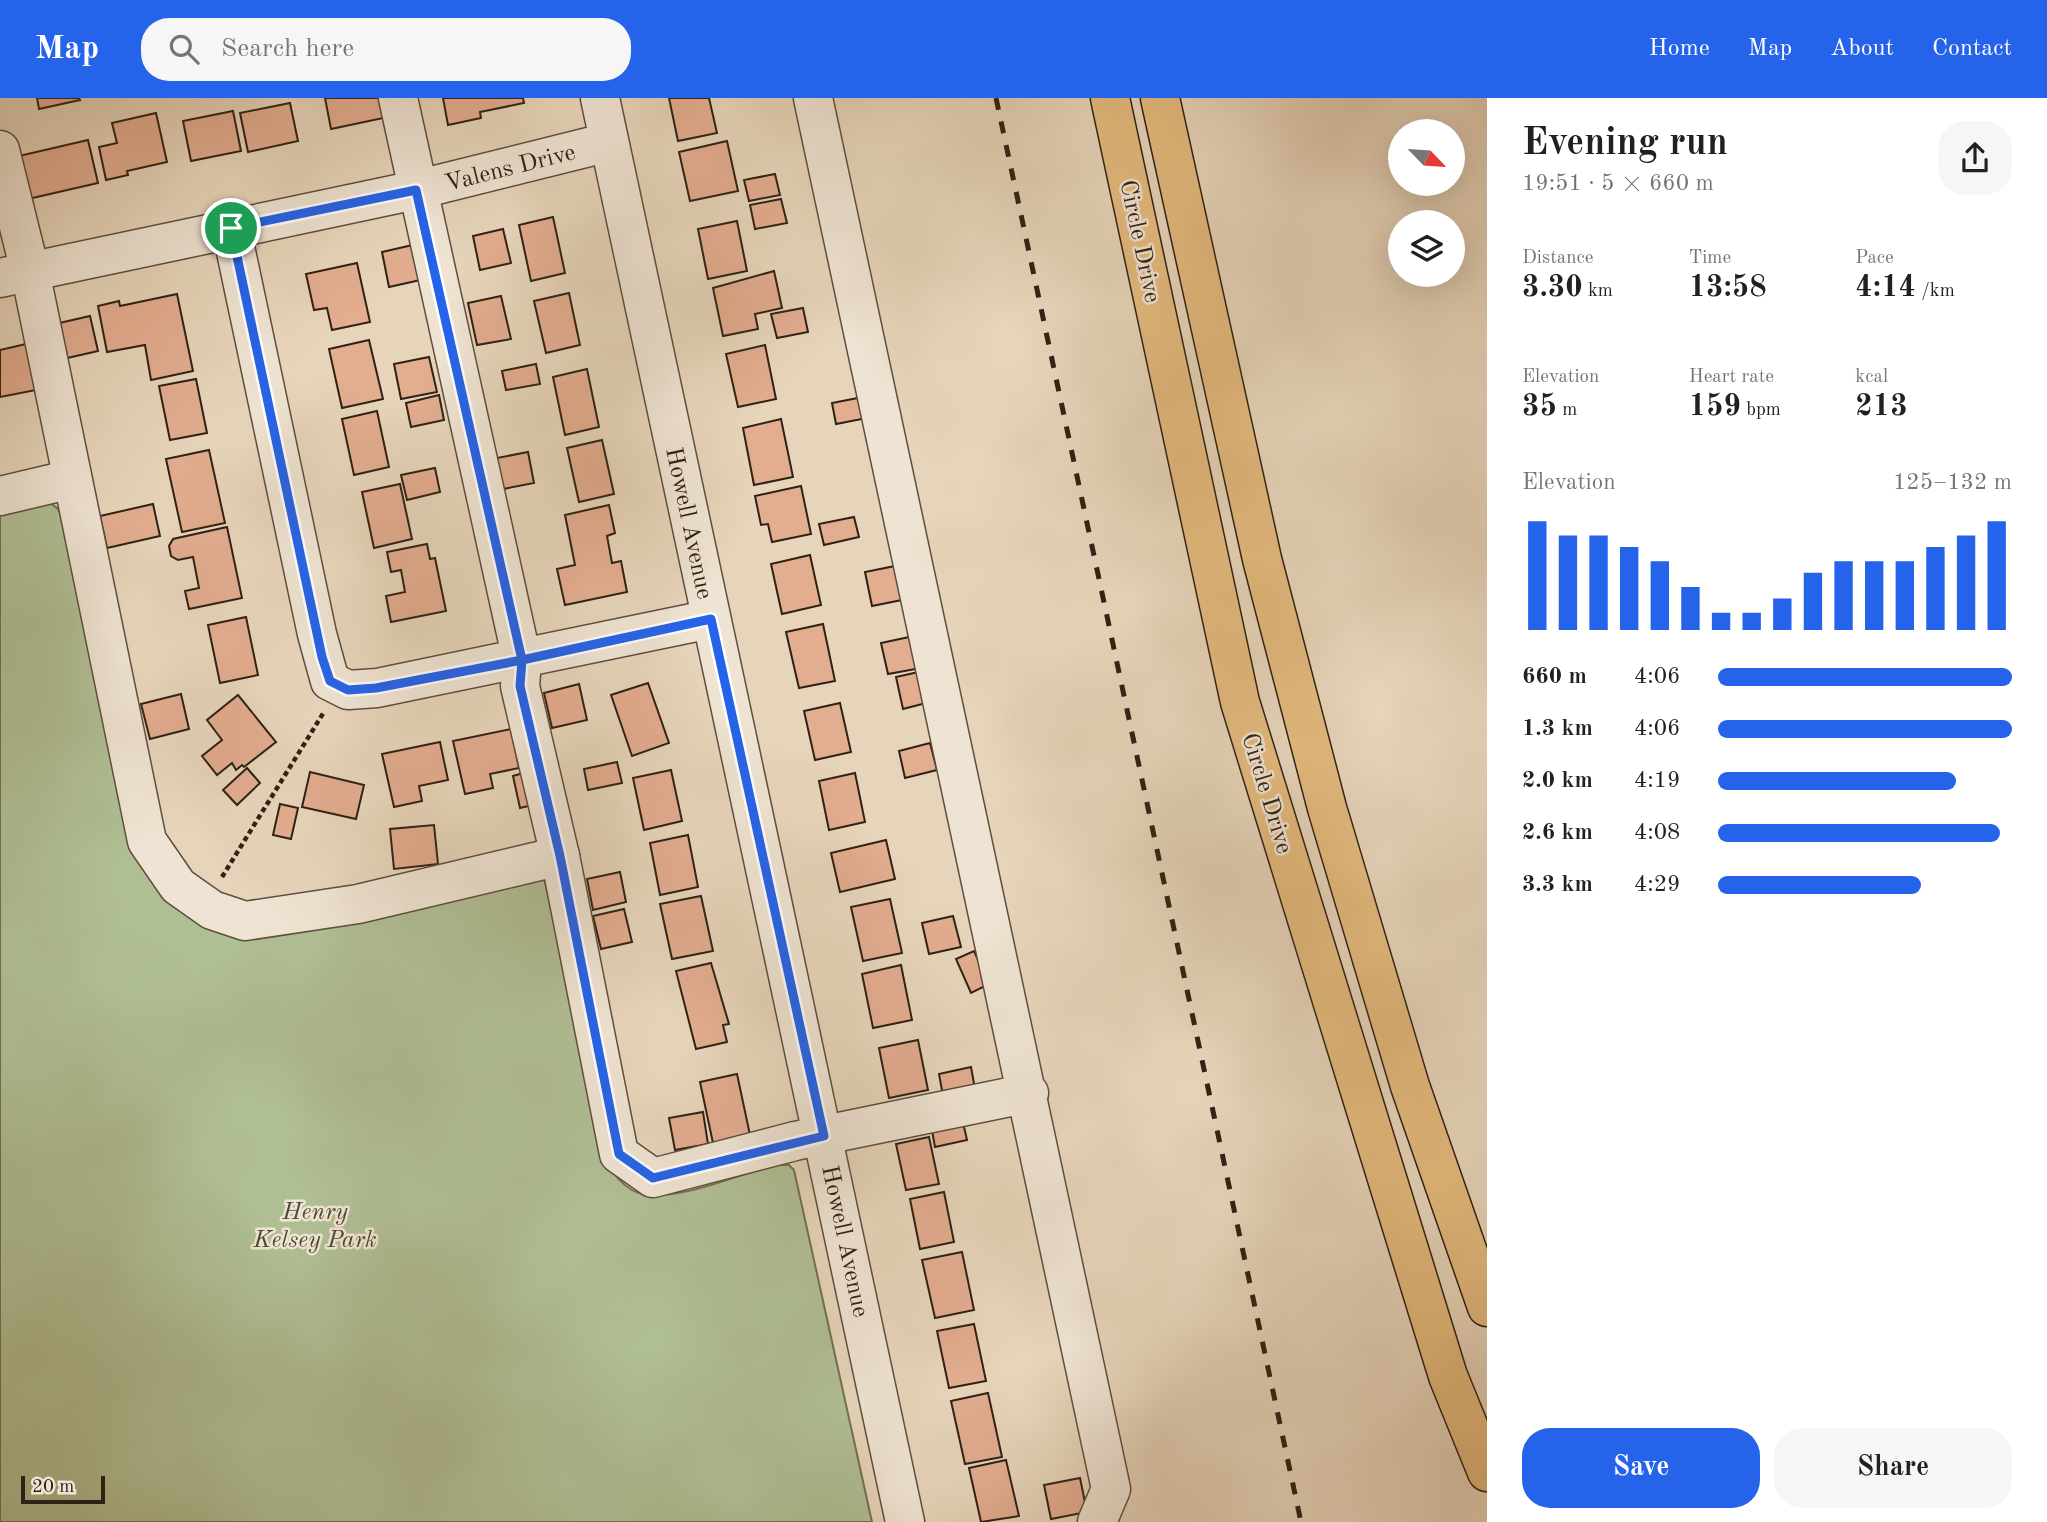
<!DOCTYPE html>
<meta charset="utf-8">
<style>
body{margin:0;font-family:"Old Standard TT",serif;background:#f6f6f6;color:#202124;height:100vh;display:flex;flex-direction:column;font-size:26px;white-space:nowrap}
*{box-sizing:border-box;margin:0}
p{font-size:23px;color:#757577}
.icon{flex:none;width:38px;height:38px;fill:none;stroke:currentColor;stroke-width:2;stroke-linecap:round;stroke-linejoin:round}
.map{position:relative;flex:1;overflow:hidden}
.sheet{display:flex;flex-direction:column;background:#fff;width:560px}
.sheet>*{flex:none}
.needle{width:46px;rotate:115deg}
.tools{position:absolute;left:1388px;top:21px;display:grid;gap:14px}
.tools a{display:grid;place-items:center;width:77px;height:77px;border-radius:50%;background:#fff;box-shadow:0 7px 28px #0002;font-size:35px}
.scale{position:absolute;left:21px;bottom:18px;width:84px;box-sizing:border-box;padding-left:7px;border:4px solid #2f2116;border-top:0;font-size:19px;line-height:24px;white-space:nowrap;color:#2f2116;-webkit-text-stroke:5px #efe4d3;paint-order:stroke}
.pin{position:absolute;display:grid;place-items:center;width:60px;height:60px;color:#fff;margin:-30px;border:4px solid #fff;border-radius:50%;box-shadow:0 2px 7px #0007}
.round{display:grid;place-items:center;flex:none;width:74px;height:74px;border-radius:28px;background:#f6f6f6}
.headline{display:flex;align-items:center;justify-content:space-between;height:119px;padding:0 35px}
h1{font-size:38px;font-weight:800;line-height:52px}
.figures{display:grid;grid-template-columns:repeat(3,1fr);gap:10px;height:119px;padding:7px 35px}
.figures div{display:grid;align-content:center}
.figures b{font-size:30px;font-weight:800}
.figures small{font-size:19px;font-weight:400}
.figures p{font-size:19px}
.chart{height:196px;padding:14px 35px}
.chart p{display:flex;justify-content:space-between}
.chart svg{width:100%;height:126px;margin-top:7px;stroke:#2563eb;stroke-width:6}
.action{display:flex;gap:14px;margin-top:auto;padding:14px 35px}
.action a{flex:1;height:80px;border-radius:28px;background:#2563eb;color:#fff;font-size:28px;font-weight:800;line-height:80px;text-align:center}
.action a+a{background:#f6f6f6;color:#202124}
ul{padding:0 35px;list-style:none;font-size:23px}
li{display:grid;grid-template-columns:112px 84px 1fr;align-items:center;height:52px}
li i{height:18px;border-radius:9px;background:#2563eb}
header{display:flex;align-items:center;gap:42px;box-sizing:border-box;height:98px;padding:0 35px;background:#2563eb;color:#fff}
header strong{font-size:33px}
nav{display:flex;gap:38px;margin-inline-start:auto;font-size:24px}
.search{width:490px;height:63px;background:#f6f6f6;display:flex;align-items:center;gap:18px;box-sizing:border-box;padding:0 24px;border-radius:28px;color:#757577;font-size:26px}
main{display:flex;flex:1;min-height:0}
.map>svg:first-child{display:block}
.green{fill:#b0be94;stroke:#707055;stroke-width:2}
.building{fill:#e3ad90;stroke:#2f2116;stroke-width:2}
.lines{fill:none;stroke-linecap:round;stroke-linejoin:round}
.minor-casing{stroke:#5d4e3f;stroke-width:41}
.highway-casing{stroke:#2f2116;stroke-width:41}
.path{stroke:#2f2116;stroke-width:4.5;stroke-dasharray:5 3.5;stroke-linecap:butt}
.minor{stroke:#efe4d3;stroke-width:38}
.highway{stroke:#e4ba7e;stroke-width:38}
.rail{stroke:#2f2116;stroke-width:5;stroke-dasharray:12 12;stroke-linecap:butt}
.route-casing{stroke:#fff;stroke-width:14}
.route{stroke:#2563eb;stroke-width:9}
.labels{text-anchor:middle;stroke-width:5;stroke-linejoin:round;paint-order:stroke}
.street-label{font-size:24px;fill:#2f2116;stroke:#efe4d3}
.park-label{font-size:24px;font-style:italic;fill:#4f4836;stroke:#efe4d3}
</style>
<header>
<strong>Map</strong>
<div class="search"><svg class="icon" aria-label="search" viewBox="0 0 24 24"><circle cx="10" cy="10" r="6"/><path d="M15 15l6 6"/></svg>Search here</div>
<nav><a>Home</a><a>Map</a><a>About</a><a>Contact</a></nav>
</header>
<main>
<div class="map">
<svg width="1487" height="1424" viewBox="0 0 1487 1424">
<rect width="100%" height="100%" fill="#e7d5bb"/>
<filter id="stains"><feTurbulence type="fractalNoise" baseFrequency=".00286" numOctaves="4"/><feColorMatrix values="0 0 0 0 .2 0 0 0 0 .09 0 0 0 0 .02 0 0 0 .5 -.17"/></filter>
<radialGradient id="worn" r=".72"><stop offset=".6" stop-color="#630" stop-opacity="0"/><stop offset="1" stop-color="#630" stop-opacity=".3"/></radialGradient>
<path class="green" d="M48 403 58 411 64 422 188 815 543 775 607 1064C614 1076 620 1085 632 1092 662 1110 741 1076 774 1067H789L794 1072 872 1424H0V404Z"/>
<g class="building">
<path d="M37 0H79L80 2 39 11Z"/>
<path d="M325 0H384L388 19 331 31Z"/>
<path d="M443 0H523L524 5 480 14 481 20 448 27Z"/>
<path d="M669 0H709L717 35 678 43Z"/>
<path d="M290 5 298 43 248 54 240 15Z"/>
<path d="M233 13 241 53 191 63 183 23Z"/>
<path d="M156 15 167 64 127 73 128 77 106 82 99 49 117 45 112 25Z"/>
<path d="M88 42 98 85 28 101 19 58Z"/>
<path d="M727 43 738 93 690 103 679 54Z"/>
<path d="M775 76 780 97 749 103 744 82Z"/>
<path d="M781 101 787 125 755 131 750 107Z"/>
<path d="M553 119 565 175 531 183 519 127Z"/>
<path d="M737 123 747 173 708 181 698 131Z"/>
<path d="M503 131 511 165 480 172 473 138Z"/>
<path d="M417 146 425 181 389 189 382 154Z"/>
<path d="M357 165 370 224 332 232 327 210 314 212 306 176Z"/>
<path d="M774 173 782 210 755 216 758 231 723 238 713 190Z"/>
<path d="M569 195 580 247 546 255 534 203Z"/>
<path d="M177 196 193 273 151 282 145 247 107 254 98 208 119 203 120 208Z"/>
<path d="M501 198 511 241 477 247 468 205Z"/>
<path d="M803 210 808 234 777 240 771 216Z"/>
<path d="M90 218 98 253 63 261 55 226Z"/>
<path d="M369 242 383 301 342 310 329 251Z"/>
<path d="M26 246 36 292 0 299V252Z"/>
<path d="M765 247 776 301 738 309 726 256Z"/>
<path d="M429 259 437 294 401 301 394 266Z"/>
<path d="M536 266 540 286 506 292 502 273Z"/>
<path d="M587 271 599 329 565 337 553 279Z"/>
<path d="M196 281 207 335 170 342 159 288Z"/>
<path d="M439 297 444 322 411 329 406 305Z"/>
<path d="M863 299 867 320 836 326 832 305Z"/>
<path d="M377 313 389 369 354 377 342 321Z"/>
<path d="M781 321 793 379 754 387 743 330Z"/>
<path d="M602 342 614 396 579 404 567 350Z"/>
<path d="M209 352 225 425 182 434 166 361Z"/>
<path d="M528 354 534 385 503 391 497 360Z"/>
<path d="M435 370 440 394 407 402 401 377Z"/>
<path d="M400 386 412 441 374 450 362 394Z"/>
<path d="M801 388 811 436 772 444 768 426 761 427 755 398Z"/>
<path d="M153 406 160 438 107 450 100 418Z"/>
<path d="M609 407 615 435 607 438 612 465 621 463 627 494 565 507 557 471 575 467 565 417Z"/>
<path d="M854 419 859 439 824 447 819 426Z"/>
<path d="M227 429 242 500 189 511 185 493 199 490 193 459 178 462 171 458 169 448 173 441Z"/>
<path d="M427 446 430 461 435 460 446 513 391 524 386 498 405 494 401 472 391 474 387 454Z"/>
<path d="M810 457 821 507 782 516 771 466Z"/>
<path d="M900 467 907 501 872 508 865 474Z"/>
<path d="M246 519 258 577 220 585 208 527Z"/>
<path d="M823 526 835 583 799 590 786 534Z"/>
<path d="M914 538 921 570 888 576 881 545Z"/>
<path d="M923 573 930 604 903 611 896 579Z"/>
<path d="M648 585 669 645 632 658 611 597Z"/>
<path d="M579 586 587 622 552 630 544 595Z"/>
<path d="M181 596 189 631 150 641 141 606Z"/>
<path d="M238 597 276 644 244 669 242 667 236 672 232 665 217 677 202 658 222 642 207 622Z"/>
<path d="M840 605 851 654 815 662 804 613Z"/>
<path d="M511 631 519 670 490 676 493 690 465 696 453 643Z"/>
<path d="M440 644 448 682 419 688 422 703 394 709 382 656Z"/>
<path d="M930 645 937 672 905 680 899 653Z"/>
<path d="M617 664 622 685 588 692 584 671Z"/>
<path d="M247 670 260 685 237 707 223 692Z"/>
<path d="M671 672 682 723 644 732 633 680Z"/>
<path d="M530 673 537 706 520 710 513 678Z"/>
<path d="M310 674 364 687 356 721 302 709Z"/>
<path d="M855 675 865 724 829 732 819 683Z"/>
<path d="M280 706 298 710 291 741 273 737Z"/>
<path d="M434 727 438 766 394 771 390 731Z"/>
<path d="M688 737 698 789 660 797 650 745Z"/>
<path d="M886 742 895 781 840 794 831 755Z"/>
<path d="M620 774 626 804 593 812 587 781Z"/>
<path d="M701 798 713 853 672 861 660 806Z"/>
<path d="M890 801 902 855 863 863 851 809Z"/>
<path d="M624 811 632 844 601 851 593 818Z"/>
<path d="M953 818 961 849 929 856 922 825Z"/>
<path d="M974 853 989 886 971 895 956 861Z"/>
<path d="M711 865 729 926 723 927 727 944 696 951 676 873Z"/>
<path d="M901 867 912 922 873 930 862 876Z"/>
<path d="M918 942 928 992 889 1000 879 950Z"/>
<path d="M971 969 975 991 943 998 939 976Z"/>
<path d="M737 976 750 1037 713 1045 700 984Z"/>
<path d="M703 1014 708 1046 675 1052 669 1020Z"/>
<path d="M962 1020 967 1042 935 1049 931 1027Z"/>
<path d="M929 1039 939 1086 906 1092 896 1046Z"/>
<path d="M944 1094 954 1144 920 1151 910 1101Z"/>
<path d="M962 1154 974 1212 935 1220 922 1162Z"/>
<path d="M974 1226 986 1283 949 1290 937 1233Z"/>
<path d="M988 1295 1002 1359 965 1366 951 1303Z"/>
<path d="M1006 1362 1019 1418 981 1424 969 1370Z"/>
<path d="M1080 1380 1087 1414 1051 1421 1044 1387Z"/>
</g>
<g class="lines">
<defs>
<g id="minor">
<path d="M398 0 522 562 520 588 560 758 619 1056 653 1080 795 1043 1029 995"/>
<path d="M600 0 905 1424"/>
<path d="M813 0 1111 1391 1097 1424"/>
<path d="M0 52 30 173 147 743 178 788 212 812 245 823 358 806 560 758"/>
<path d="M231 130 317 536 330 583 348 592 377 590 711 521"/>
<path d="M0 180 416 92 609 44"/>
<path d="M0 398 72 381"/>
</g>
<g id="highway">
<path d="M1110 0 1240 604 1448 1278 1487 1374"/>
<path d="M1160 0 1262 461 1327 710 1410 988 1487 1209"/>
</g>
</defs>
<use href="#minor" class="minor-casing"/>
<use href="#highway" class="highway-casing"/>
<path class="path" d="M222 779 324 614"/>
<use href="#minor" class="minor"/>
<use href="#highway" class="highway"/>
<path class="rail" d="M996 0 1301 1424"/>
</g>
<g class="lines">
<defs>
<path id="route" d="M231 130 322 559 330 583 348 592 376 590 522 562 520 588 560 758 619 1056 653 1080 824 1038 711 521 522 562 416 92 231 130"/>
</defs>
<use href="#route" class="route-casing"/>
<use href="#route" class="route"/>
</g>
<g class="labels">
<g class="street-label">
<text transform="translate(510 69) rotate(-14)" y="8">Valens Drive</text>
<text transform="translate(1141 143) rotate(78)" y="8">Circle Drive</text>
<text transform="translate(690 425) rotate(78)" y="8">Howell Avenue</text>
<text transform="translate(1268 695) rotate(73)" y="8">Circle Drive</text>
<text transform="translate(846 1143) rotate(78)" y="8">Howell Avenue</text>
</g>
<g class="park-label">
<text x="315" y="1121">Henry<tspan x="315" dy="28">Kelsey Park</tspan></text>
</g>
</g>
<rect width="100%" height="100%" filter="url(#stains)"/>
<rect width="100%" height="100%" fill="url(#worn)"/>
</svg>
<div class="tools">
<a><svg class="needle" viewBox="-14 -14 28 28"><path d="M0-13l5 13h-10z" fill="#e53935"/><path d="M0 13l5-13h-10z" fill="#757577"/></svg></a>
<a><svg class="icon" aria-label="layers" viewBox="0 0 24 24"><path d="M12 4l9 5-9 5-9-5zM3 14l9 5 9-5"/></svg></a>
</div>
<div class="scale">20 m</div>
<div class="pin" style="left:231px;top:130px;background:#1e9e55"><svg class="icon" aria-label="arrive" viewBox="0 0 24 24"><path d="M6 21V4h12l-3 4 3 4H6"/></svg></div>
</div>
<section class="sheet">
<div class="headline"><div><h1>Evening run</h1><p>19:51 · 5 × 660 m</p></div><a class="round"><svg class="icon" aria-label="share" viewBox="0 0 24 24"><path d="M12 15V3M7 8l5-5 5 5M5 13v7h14v-7"/></svg></a></div>
<div class="figures">
<div><p>Distance</p><b>3.30<small> km</small></b></div>
<div><p>Time</p><b>13:58</b></div>
<div><p>Pace</p><b>4:14<small> /km</small></b></div>
</div>
<div class="figures">
<div><p>Elevation</p><b>35<small> m</small></b></div>
<div><p>Heart rate</p><b>159<small> bpm</small></b></div>
<div><p>kcal</p><b>213</b></div>
</div>
<div class="chart"><p><span>Elevation</span>125–132 m</p>
<svg viewBox="0 0 160 44" preserveAspectRatio="none"><path d="M5 44V6M15 44V11M25 44V11M35 44V15M45 44V20M55 44V29M65 44V38M75 44V38M85 44V33M95 44V24M105 44V20M115 44V20M125 44V20M135 44V15M145 44V11M155 44V6"/></svg>
</div>
<ul>
<li><b>660 m</b>4:06<i style="width:100%"></i></li>
<li><b>1.3 km</b>4:06<i style="width:100%"></i></li>
<li><b>2.0 km</b>4:19<i style="width:81%"></i></li>
<li><b>2.6 km</b>4:08<i style="width:96%"></i></li>
<li><b>3.3 km</b>4:29<i style="width:69%"></i></li>
</ul>
<div class="action"><a>Save</a><a>Share</a></div>
</section>
</main>
